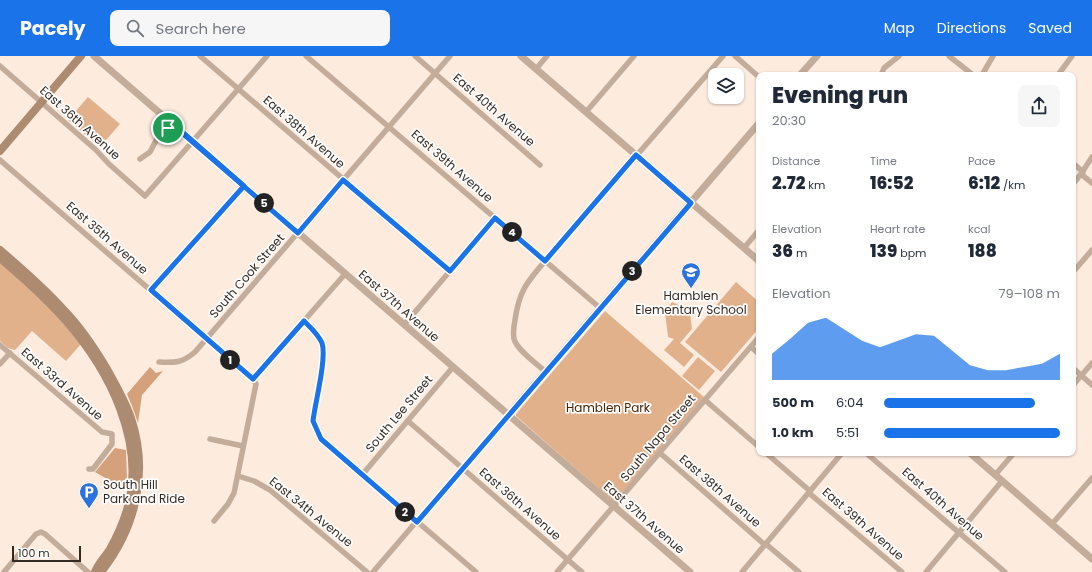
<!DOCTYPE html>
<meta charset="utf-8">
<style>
body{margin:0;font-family:Poppins,sans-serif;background:#f6f6f7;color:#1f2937;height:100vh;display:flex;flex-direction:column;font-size:15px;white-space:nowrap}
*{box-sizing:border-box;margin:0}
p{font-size:13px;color:#747a83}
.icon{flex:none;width:22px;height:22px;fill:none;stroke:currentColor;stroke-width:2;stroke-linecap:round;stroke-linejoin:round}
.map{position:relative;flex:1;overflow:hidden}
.sheet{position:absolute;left:756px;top:16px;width:320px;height:384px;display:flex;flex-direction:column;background:#fff;border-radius:8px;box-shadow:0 1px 3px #0004}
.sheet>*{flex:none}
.controls{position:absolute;left:708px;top:12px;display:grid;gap:8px}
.controls a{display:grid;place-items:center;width:36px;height:36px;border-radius:8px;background:#fff;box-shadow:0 1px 3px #0004;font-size:20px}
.scale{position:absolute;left:12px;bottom:10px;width:69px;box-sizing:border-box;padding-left:4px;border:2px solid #352a22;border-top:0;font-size:11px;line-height:14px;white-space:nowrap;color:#352a22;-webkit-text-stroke:3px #fff;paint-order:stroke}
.pin{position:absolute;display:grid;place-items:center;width:34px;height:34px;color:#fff;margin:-17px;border:2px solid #fff;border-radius:50%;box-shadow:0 1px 4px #0007}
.km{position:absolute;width:20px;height:20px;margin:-10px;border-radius:50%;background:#222;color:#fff;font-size:11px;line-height:20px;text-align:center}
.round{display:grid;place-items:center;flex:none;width:42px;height:42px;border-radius:8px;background:#f6f6f7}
.overview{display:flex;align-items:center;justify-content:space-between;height:68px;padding:0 16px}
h1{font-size:22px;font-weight:800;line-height:30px}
.metrics{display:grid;grid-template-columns:repeat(3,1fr);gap:6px;height:68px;padding:4px 16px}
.metrics div{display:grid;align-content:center}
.metrics b{font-size:17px;font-weight:800}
.metrics small{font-size:11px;font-weight:400}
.metrics p{font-size:11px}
.chart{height:112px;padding:8px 16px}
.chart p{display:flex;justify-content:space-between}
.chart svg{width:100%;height:72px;margin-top:4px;fill:#1a73e8;opacity:.7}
ul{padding:0 16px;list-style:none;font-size:13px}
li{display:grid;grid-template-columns:64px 48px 1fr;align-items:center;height:30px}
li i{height:10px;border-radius:5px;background:#1a73e8}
header{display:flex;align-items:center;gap:24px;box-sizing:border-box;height:56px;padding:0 20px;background:#1a73e8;color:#fff}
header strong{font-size:19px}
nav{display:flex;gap:22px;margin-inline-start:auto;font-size:14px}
.search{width:280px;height:36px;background:#f6f6f7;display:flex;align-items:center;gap:10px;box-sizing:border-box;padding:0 14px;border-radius:8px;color:#747a83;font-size:15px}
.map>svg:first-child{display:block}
.green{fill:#e1b18c}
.forest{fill:#d5a17a}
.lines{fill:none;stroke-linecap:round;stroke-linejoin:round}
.minor{stroke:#c3ac9a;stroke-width:5.5}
.tertiary{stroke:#c3ac9a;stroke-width:7}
.secondary{stroke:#ad8b71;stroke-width:8}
.route-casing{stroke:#fff;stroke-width:8}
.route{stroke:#1a73e8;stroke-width:5}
.labels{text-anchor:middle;stroke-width:3.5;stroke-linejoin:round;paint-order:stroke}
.street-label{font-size:12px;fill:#352a22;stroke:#fff}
.poi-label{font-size:12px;fill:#352a22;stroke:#fff}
.park-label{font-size:12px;fill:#452303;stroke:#fff}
</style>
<header>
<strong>Pacely</strong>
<div class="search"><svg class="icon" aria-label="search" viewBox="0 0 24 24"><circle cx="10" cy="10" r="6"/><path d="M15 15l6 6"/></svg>Search here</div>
<nav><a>Map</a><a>Directions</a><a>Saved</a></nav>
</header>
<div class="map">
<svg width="1092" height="516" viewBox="0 0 1092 516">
<rect width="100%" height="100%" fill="#fdebde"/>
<g class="green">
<path d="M88 41 120 68 100 91 68 64Z"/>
<path d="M0 205 42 243 81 288 66 305 32 275 15 294 8 292 0 285Z"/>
<path d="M736 226 759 246V272L721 316 685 286Z"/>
<path d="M672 246 681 250 679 258H690L692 273 680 287 694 299 684 311 664 294 674 283 668 281 665 256Z"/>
<path d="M605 255 704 341 614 446 516 360V358Z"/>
<path d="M698 301 715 315 699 334 682 320Z"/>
</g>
<g class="forest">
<path d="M150 311 156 317 163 315 142 339 138 367 132 350 127 338Z"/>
<path d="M115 392 126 394 127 425 126 434 95 416Z"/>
</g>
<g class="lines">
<g class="minor">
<path d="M200 0 450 215"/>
<path d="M306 0 600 252"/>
<path d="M415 0 540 109"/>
<path d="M735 0 759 21"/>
<path d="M949 0 973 19"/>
<path d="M0 10 96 94 109 108 145 140 267 0"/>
<path d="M536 13 547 0"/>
<path d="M881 19 884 12 899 0"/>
<path d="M982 19 993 0"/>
<path d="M1058 19 1072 0"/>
<path d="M586 56 634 0"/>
<path d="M166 63 161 71V75L164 76 172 67"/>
<path d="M140 103 150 96 161 75"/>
<path d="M0 104 253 323"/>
<path d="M1073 107 1083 116"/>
<path d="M1081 118 1092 127"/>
<path d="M1073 128 1081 118 1092 101"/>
<path d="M744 192 759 174"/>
<path d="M1073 216 1092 194"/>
<path d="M151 234 244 129"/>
<path d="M304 265 315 276 321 287 324 298 313 365 321 383 476 516"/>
<path d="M404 269 495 162"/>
<path d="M0 289 102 376 112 378V388L93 413H89"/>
<path d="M751 291 759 298"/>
<path d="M159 306C175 307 182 307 195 296L450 0"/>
<path d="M0 308 10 297"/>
<path d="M1073 312 1092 329"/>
<path d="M546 316C537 308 517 294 514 283 513 277 514 269 515 264 519 235 527 226 545 205L723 0"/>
<path d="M1073 329 1092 307"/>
<path d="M705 344 759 391"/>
<path d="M408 365 582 516"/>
<path d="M210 383 243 390"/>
<path d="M660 397 765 489"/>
<path d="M766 397 810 435"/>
<path d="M866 397 1005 516"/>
<path d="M362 419 453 311"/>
<path d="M995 419 1014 397"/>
<path d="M238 420 254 425 270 434 367 516"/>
<path d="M809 437 902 516"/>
<path d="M214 465 228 448 234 437 256 328 253 323 345 218"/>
<path d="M1052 468 1092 422"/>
<path d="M766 488 799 516"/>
<path d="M4 516 36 478 41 476 45 478 88 516"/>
<path d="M373 516 508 359"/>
<path d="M557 516 759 281"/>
<path d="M742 516 842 397"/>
<path d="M926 516 1002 425"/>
</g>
<g class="tertiary">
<path d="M94 0 690 516"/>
<path d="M521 0 759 205"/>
<path d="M800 19 817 0"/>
<path d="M508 359 759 67"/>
<path d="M970 397 1092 503"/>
</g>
<g class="secondary">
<path d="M0 95 81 0"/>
<path d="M0 194C21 212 43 231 62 252 80 270 94 291 107 313 116 329 125 345 131 362 149 416 136 472 101 516"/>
<path d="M0 202C23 222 46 242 66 265 109 314 147 387 127 454 123 467 117 481 110 493 105 501 98 508 95 516"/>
</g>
</g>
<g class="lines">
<defs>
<path id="route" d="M168 72 172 67 244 130 151 234 253 323 304 265C311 272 318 278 322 287 327 302 315 347 313 365L321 383 417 466 691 147 636 99 545 205 495 162 450 215 343 124 298 177 166 63 161 75 164 76 168 72"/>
</defs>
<use href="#route" class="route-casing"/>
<use href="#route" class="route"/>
</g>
<defs>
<symbol id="school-pin" viewBox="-11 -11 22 30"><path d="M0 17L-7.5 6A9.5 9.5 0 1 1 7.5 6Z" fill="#2c72de" stroke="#fff"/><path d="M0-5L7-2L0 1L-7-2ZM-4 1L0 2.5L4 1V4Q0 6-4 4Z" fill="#fff"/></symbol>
<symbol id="parking-pin" viewBox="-11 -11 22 30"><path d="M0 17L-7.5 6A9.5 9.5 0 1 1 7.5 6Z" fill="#2c72de" stroke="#fff"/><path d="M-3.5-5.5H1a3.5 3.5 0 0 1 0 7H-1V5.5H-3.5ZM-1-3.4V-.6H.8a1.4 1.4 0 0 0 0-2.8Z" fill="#fff"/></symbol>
</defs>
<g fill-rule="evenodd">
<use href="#school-pin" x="680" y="205" width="22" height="30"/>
<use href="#parking-pin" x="78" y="425" width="22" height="30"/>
</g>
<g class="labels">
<g class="street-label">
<text transform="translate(494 54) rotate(41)" y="4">East 40th Avenue</text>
<text transform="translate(80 67) rotate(42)" y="4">East 36th Avenue</text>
<text transform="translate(304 76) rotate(41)" y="4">East 38th Avenue</text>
<text transform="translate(452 110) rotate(41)" y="4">East 39th Avenue</text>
<text transform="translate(107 182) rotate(41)" y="4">East 35th Avenue</text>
<text transform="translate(247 220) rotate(-49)" y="4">South Cook Street</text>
<text transform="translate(399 250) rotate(41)" y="4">East 37th Avenue</text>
<text transform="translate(62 328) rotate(41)" y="4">East 33rd Avenue</text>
<text transform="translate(399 358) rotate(-50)" y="4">South Lee Street</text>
<text transform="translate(658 382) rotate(-50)" y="4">South Napa Street</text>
<text transform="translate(720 435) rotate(41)" y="4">East 38th Avenue</text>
<text transform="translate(520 448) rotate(41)" y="4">East 36th Avenue</text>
<text transform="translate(943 448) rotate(41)" y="4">East 40th Avenue</text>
<text transform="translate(311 456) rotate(39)" y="4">East 34th Avenue</text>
<text transform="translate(644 462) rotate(41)" y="4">East 37th Avenue</text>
<text transform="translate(863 468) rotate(41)" y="4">East 39th Avenue</text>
</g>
<g class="poi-label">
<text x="691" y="244">Hamblen<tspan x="691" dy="14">Elementary School</tspan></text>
<text x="103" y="433" text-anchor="start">South Hill<tspan x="103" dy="14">Park and Ride</tspan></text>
</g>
<g class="park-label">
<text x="608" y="356">Hamblen Park</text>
</g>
</g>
</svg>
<div class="controls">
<a><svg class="icon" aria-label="layers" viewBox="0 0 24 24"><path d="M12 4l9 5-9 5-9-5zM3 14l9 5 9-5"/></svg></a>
</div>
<div class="scale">100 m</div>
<div class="pin" style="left:168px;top:72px;background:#1e9e55"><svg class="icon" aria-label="arrive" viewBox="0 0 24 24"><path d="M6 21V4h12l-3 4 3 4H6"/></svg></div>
<b class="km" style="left:230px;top:304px">1</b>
<b class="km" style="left:405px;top:456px">2</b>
<b class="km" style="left:632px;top:215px">3</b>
<b class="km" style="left:512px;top:176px">4</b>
<b class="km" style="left:264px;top:147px">5</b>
<section class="sheet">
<div class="overview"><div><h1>Evening run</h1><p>20:30</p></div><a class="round"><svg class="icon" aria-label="share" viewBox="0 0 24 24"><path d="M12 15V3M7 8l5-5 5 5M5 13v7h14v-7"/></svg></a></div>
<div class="metrics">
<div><p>Distance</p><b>2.72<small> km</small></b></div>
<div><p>Time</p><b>16:52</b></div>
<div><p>Pace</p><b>6:12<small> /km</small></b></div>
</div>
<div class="metrics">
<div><p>Elevation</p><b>36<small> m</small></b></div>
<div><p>Heart rate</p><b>139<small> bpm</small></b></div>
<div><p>kcal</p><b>188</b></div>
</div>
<div class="chart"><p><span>Elevation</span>79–108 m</p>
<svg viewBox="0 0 160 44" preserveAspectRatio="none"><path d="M0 44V28L10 19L20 9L30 6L40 13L50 20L60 24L70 20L80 16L90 17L100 26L110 35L120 38L130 38L140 36L150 34L160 28V44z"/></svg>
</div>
<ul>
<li><b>500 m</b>6:04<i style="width:86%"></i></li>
<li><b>1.0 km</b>5:51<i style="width:100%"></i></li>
</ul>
</section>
</div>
